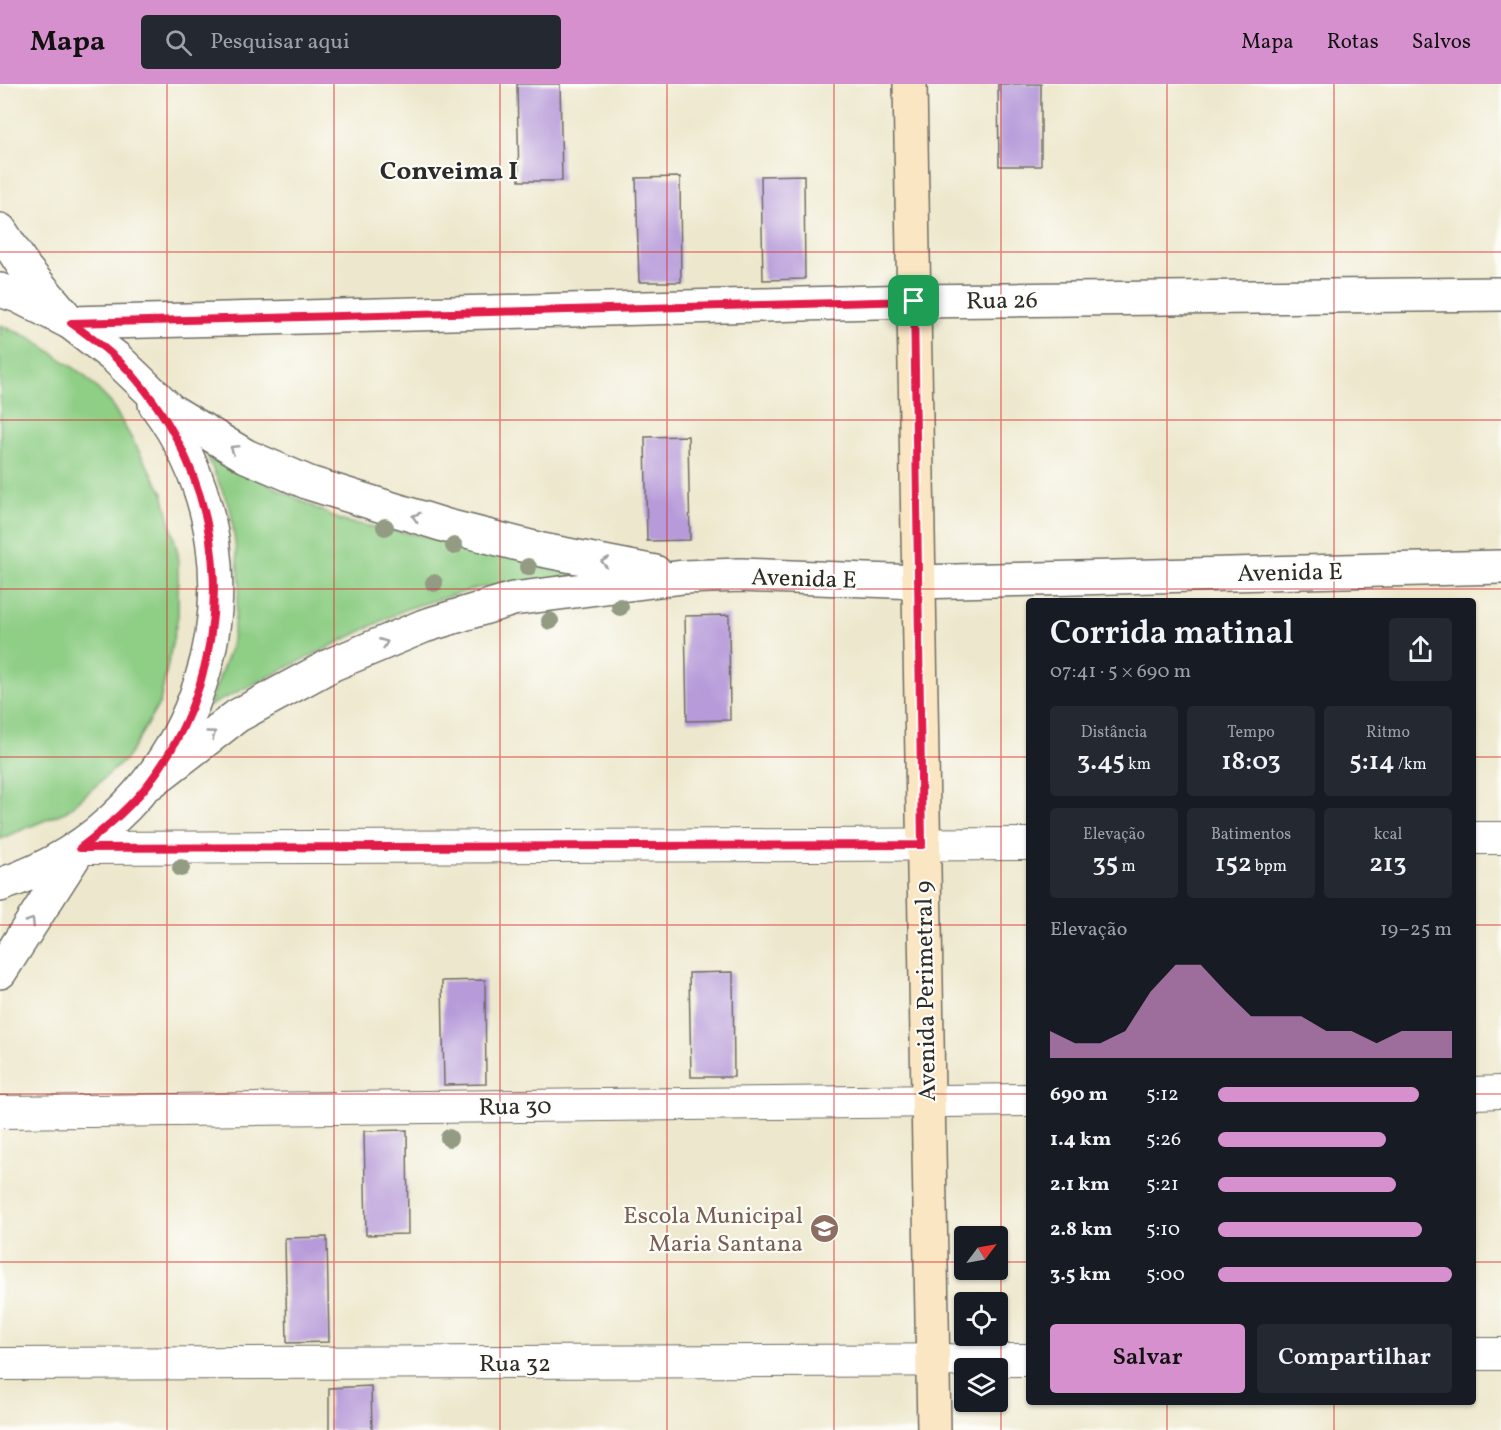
<!DOCTYPE html>
<html lang="pt">
<meta charset="utf-8">
<style>
body{margin:0;font-family:Vollkorn,serif;background:#242831;color:#f1f3f6;height:100vh;display:flex;flex-direction:column;font-size:22px;white-space:nowrap}
*{box-sizing:border-box;margin:0}
p{font-size:20px;color:#9ea1a6}
.icon{flex:none;width:33px;height:33px;fill:none;stroke:currentColor;stroke-width:2;stroke-linecap:round;stroke-linejoin:round}
.map{position:relative;flex:1;overflow:hidden}
.details{position:absolute;left:1026px;top:514px;width:450px;height:807px;display:flex;flex-direction:column;background:#171b24;border-radius:6px;box-shadow:0 2px 4px #0004}
.details>*{flex:none}
.needle{width:39px;rotate:58deg}
.fabs{position:absolute;left:954px;top:1142px;display:grid;gap:12px}
.fabs a{display:grid;place-items:center;width:54px;height:54px;border-radius:6px;background:#171b24;box-shadow:0 2px 4px #0004;font-size:30px}
.pin{position:absolute;display:grid;place-items:center;width:51px;height:51px;color:#fff;margin:-26px;border-radius:12px;box-shadow:0 3px 9px #0006}
.round{display:grid;place-items:center;flex:none;width:63px;height:63px;border-radius:6px;background:#242831}
.head{display:flex;align-items:center;justify-content:space-between;height:102px;padding:0 24px}
h1{font-size:33px;font-weight:600;line-height:45px}
.stats{display:grid;grid-template-columns:repeat(3,1fr);gap:9px;height:102px;padding:6px 24px}
.stats div{display:grid;align-content:center;border-radius:6px;background:#242831;text-align:center}
.stats b{font-size:26px;font-weight:600}
.stats small{font-size:16px;font-weight:400}
.stats p{font-size:16px}
.chart{height:168px;padding:12px 24px}
.chart p{display:flex;justify-content:space-between}
.chart svg{width:100%;height:108px;margin-top:6px;fill:#d690ce;opacity:.7}
.cta{display:flex;gap:12px;margin-top:auto;padding:12px 24px}
.cta a{flex:1;height:69px;border-radius:6px;background:#d690ce;color:#111;font-size:24px;font-weight:600;line-height:69px;text-align:center}
.cta a+a{background:#242831;color:#f1f3f6}
ul{padding:0 24px;list-style:none;font-size:20px}
li{display:grid;grid-template-columns:96px 72px 1fr;align-items:center;height:45px}
li i{height:15px;border-radius:8px;background:#d690ce}
header{display:flex;align-items:center;gap:36px;box-sizing:border-box;height:84px;padding:0 30px;background:#d690ce;color:#111}
header strong{font-size:28px}
nav{display:flex;gap:33px;margin-inline-start:auto;font-size:21px}
.search{width:420px;height:54px;background:#242831;display:flex;align-items:center;gap:15px;box-sizing:border-box;padding:0 21px;border-radius:6px;color:#9ea1a6;font-size:22px}
.map>svg:first-child{display:block}
.green{fill:#8ece85;stroke:#5c7c58;stroke-width:1.5}
.building{fill:#b69ad9}
.lines{fill:none;stroke-linecap:round;stroke-linejoin:round}
.minor-casing{stroke:#6f6d64;stroke-width:34}
.tertiary-casing{stroke:#6f6d64;stroke-width:36}
.secondary-casing{stroke:#6f6d64;stroke-width:36}
.minor{stroke:#fff;stroke-width:32}
.tertiary{stroke:#fff;stroke-width:33}
.secondary{stroke:#fbe6c4;stroke-width:33}
.tree{fill:#939b83}
.oneway{stroke:#a0a0a0}
.route-casing{stroke:#fff;stroke-width:12}
.route{stroke:#e11d48;stroke-width:8}
.grid{fill:none;stroke:#d62828;stroke-width:1.5;stroke-opacity:0.55}
.labels{text-anchor:middle;stroke-width:4.5;stroke-linejoin:round;paint-order:stroke}
.street-label{font-size:24px;fill:#2b2b2b;stroke:#fdfcf7}
.education-label{font-size:24px;fill:#785e54;stroke:#fdfcf7;text-anchor:end}
.neighbourhood-label{font-size:26px;font-weight:bold;fill:#2b2b2b;stroke:#fdfcf7}
</style>
<header>
<strong>Mapa</strong>
<div class="search"><svg class="icon" aria-label="search" viewBox="0 0 24 24"><circle cx="10" cy="10" r="6"/><path d="M15 15l6 6"/></svg>Pesquisar aqui</div>
<nav><a>Mapa</a><a>Rotas</a><a>Salvos</a></nav>
</header>
<div class="map">
<svg width="1501" height="1346" viewBox="0 0 1501 1346">
<rect width="100%" height="100%" fill="#fdfcf7"/>
<filter id="ink" filterUnits="userSpaceOnUse"><feTurbulence type="fractalNoise" baseFrequency=".0167" numOctaves="2"/><feDisplacementMap in="SourceGraphic" scale="12" xChannelSelector="R" yChannelSelector="G"/><feConvolveMatrix kernelMatrix="1 2 1 2 8 2 1 2 1" color-interpolation-filters="sRGB"/></filter>
<filter id="wash" filterUnits="userSpaceOnUse"><feTurbulence type="fractalNoise" baseFrequency=".008" numOctaves="4" result="noise"/><feDisplacementMap in="SourceGraphic" scale="24" xChannelSelector="R" yChannelSelector="G"/><feGaussianBlur stdDeviation="1.35" result="paint"/><feColorMatrix in="noise" values="0 0 0 0 0 0 0 0 0 0 0 0 0 0 0 0 0 1.4 0 .05"/><feComposite in="paint" operator="in"/></filter>
<g filter="url(#wash)">
<rect width="100%" height="100%" fill="#ede8cd"/>
<g class="green">
<path d="M0 241 31 254 84 291 111 319 163 409 178 470V532L160 618 128 673 67 727 0 755Z"/>
<path d="M206 369 342 437 483 463 592 491 477 504 406 525 209 622 231 562 240 499 231 427Z"/>
</g>
<g id="blocks">
<g class="building">
<path d="M517 0H560L562 97H519Z"/>
<path d="M998 0H1041V82H999Z"/>
<path d="M804 91 805 195 763 196 761 92Z"/>
<path d="M680 93 681 198H639L636 94Z"/>
<path d="M688 352 690 456 647 457 645 353Z"/>
<path d="M729 531 730 636 687 637 685 532Z"/>
<path d="M733 888 734 993H691L689 889Z"/>
<path d="M485 896 486 1000 444 1001 442 897Z"/>
<path d="M407 1046 408 1150 366 1151 364 1047Z"/>
<path d="M327 1153 329 1258 287 1259 285 1154Z"/>
<path d="M371 1302 372 1346H329V1304Z"/>
</g>
</g>
</g>
<g filter="url(#ink)">
<use href="#blocks" fill-opacity="0" stroke="#6f6d64" stroke-width="1.5"/>
<g class="lines">
<defs>
<g id="minor">
<path d="M1473 754H1501"/>
<path d="M80 764 1029 760"/>
<path d="M1473 1009 1501 1008"/>
<path d="M0 1028 1029 1016"/>
<path d="M1473 1270H1501"/>
<path d="M0 1280 1029 1276"/>
</g>
<g id="tertiary">
<path d="M0 146 26 186 71 239 914 217 1501 210"/>
<path d="M0 206 18 212 71 239 116 274 170 326 246 372 309 399 447 442 542 466 655 488"/>
<path d="M150 699 237 632 333 580 424 542 513 515 683 493 741 491 917 498 1501 483"/>
<path d="M0 801C200 736 282 490 155 320"/>
<path d="M0 888 77 768"/>
</g>
<path id="secondary" d="M910 0 934 1346"/>
</defs>
<use href="#minor" class="minor-casing"/>
<use href="#tertiary" class="tertiary-casing"/>
<use href="#secondary" class="secondary-casing"/>
<use href="#minor" class="minor"/>
<use href="#tertiary" class="tertiary"/>
<use href="#secondary" class="secondary"/>
</g>
<g class="tree">
<circle cx="385" cy="443" r="9"/>
<circle cx="454" cy="462" r="9"/>
<circle cx="528" cy="483" r="9"/>
<circle cx="434" cy="499" r="9"/>
<circle cx="620" cy="523" r="9"/>
<circle cx="550" cy="537" r="9"/>
<circle cx="181" cy="784" r="9"/>
<circle cx="449" cy="1054" r="9"/>
</g>
<defs><path id="oneway-chevron" d="M-2-3.5L2.5 0L-2 3.5" fill="none" stroke-width="1.6" stroke-linecap="round" stroke-linejoin="round" transform="scale(1.5)"/></defs>
<g class="oneway">
<use href="#oneway-chevron" transform="translate(234 365) rotate(-148)"/>
<use href="#oneway-chevron" transform="translate(416 433) rotate(-163)"/>
<use href="#oneway-chevron" transform="translate(605 478) rotate(-169)"/>
<use href="#oneway-chevron" transform="translate(384 559) rotate(-22)"/>
<use href="#oneway-chevron" transform="translate(212 650) rotate(-36)"/>
<use href="#oneway-chevron" transform="translate(31 838) rotate(-57)"/>
</g>
</g>
<g class="lines" filter="url(#ink)">
<defs>
<path id="route" d="M914 217 922 761 80 764C105 745 130 724 149 699 241 578 234 410 136 295 118 273 94 255 71 239Z"/>
</defs>
<use href="#route" class="route-casing"/>
<use href="#route" class="route"/>
</g>
<path class="grid" d="M167 0V1346M334 0V1346M500 0V1346M667 0V1346M834 0V1346M1001 0V1346M1167 0V518M1334 0V518M0 168H1501M0 336H1501M0 505H1501M0 673H1029M1473 673H1501M0 841H1029M1473 841H1501M0 1010H1029M1473 1010H1501M0 1178H964M998 1178H1029M1473 1178H1501M1167 1318V1346M1334 1318V1346"/>
<defs>
<symbol id="school-disc" viewBox="-11 -11 22 22"><circle r="9.5" fill="#8d6e63" stroke="#fdfcf7"/><path d="M0-5L7-2L0 1L-7-2ZM-4 1L0 2.5L4 1V4Q0 6-4 4Z" fill="#fff"/></symbol>
</defs>
<g fill-rule="evenodd">
<use href="#school-disc" x="808" y="1128" width="33" height="33"/>
</g>
<g class="labels">
<g class="street-label">
<text transform="translate(1002 216) rotate(-1)" y="8">Rua 26</text>
<text transform="translate(1290 488) rotate(-1)" y="8">Avenida E</text>
<text transform="translate(804 494) rotate(2)" y="8">Avenida E</text>
<text transform="translate(925 907) rotate(-91)" y="8">Avenida Perimetral 9</text>
<text transform="translate(515 1022) rotate(-1)" y="8">Rua 30</text>
<text x="515" y="1287">Rua 32</text>
</g>
<g class="education-label">
<text x="803" y="1139">Escola Municipal<tspan x="803" dy="28">Maria Santana</tspan></text>
</g>
<g class="neighbourhood-label">
<text x="449" y="95">Conveima I</text>
</g>
</g>
</svg>
<div class="fabs">
<a><svg class="needle" viewBox="-14 -14 28 28"><path d="M0-13l5 13h-10z" fill="#e53935"/><path d="M0 13l5-13h-10z" fill="#9ea1a6"/></svg></a>
<a><svg class="icon" aria-label="locate" viewBox="0 0 24 24"><circle cx="12" cy="12" r="6"/><path d="M12 2v4M12 18v4M2 12h4M18 12h4"/></svg></a>
<a><svg class="icon" aria-label="layers" viewBox="0 0 24 24"><path d="M12 4l9 5-9 5-9-5zM3 14l9 5 9-5"/></svg></a>
</div>
<div class="pin" style="left:914px;top:217px;background:#1e9e55"><svg class="icon" aria-label="arrive" viewBox="0 0 24 24"><path d="M6 21V4h12l-3 4 3 4H6"/></svg></div>
<section class="details">
<div class="head"><div><h1>Corrida matinal</h1><p>07:41 · 5 × 690 m</p></div><a class="round"><svg class="icon" aria-label="share" viewBox="0 0 24 24"><path d="M12 15V3M7 8l5-5 5 5M5 13v7h14v-7"/></svg></a></div>
<div class="stats">
<div><p>Distância</p><b>3.45<small> km</small></b></div>
<div><p>Tempo</p><b>18:03</b></div>
<div><p>Ritmo</p><b>5:14<small> /km</small></b></div>
</div>
<div class="stats">
<div><p>Elevação</p><b>35<small> m</small></b></div>
<div><p>Batimentos</p><b>152<small> bpm</small></b></div>
<div><p>kcal</p><b>213</b></div>
</div>
<div class="chart"><p><span>Elevação</span>19–25 m</p>
<svg viewBox="0 0 160 44" preserveAspectRatio="none"><path d="M0 44V33L10 38L20 38L30 33L40 17L50 6L60 6L70 17L80 27L90 27L100 27L110 33L120 33L130 38L140 33L150 33L160 33V44z"/></svg>
</div>
<ul>
<li><b>690 m</b>5:12<i style="width:86%"></i></li>
<li><b>1.4 km</b>5:26<i style="width:72%"></i></li>
<li><b>2.1 km</b>5:21<i style="width:76%"></i></li>
<li><b>2.8 km</b>5:10<i style="width:87%"></i></li>
<li><b>3.5 km</b>5:00<i style="width:100%"></i></li>
</ul>
<div class="cta"><a>Salvar</a><a>Compartilhar</a></div>
</section>
</div>
